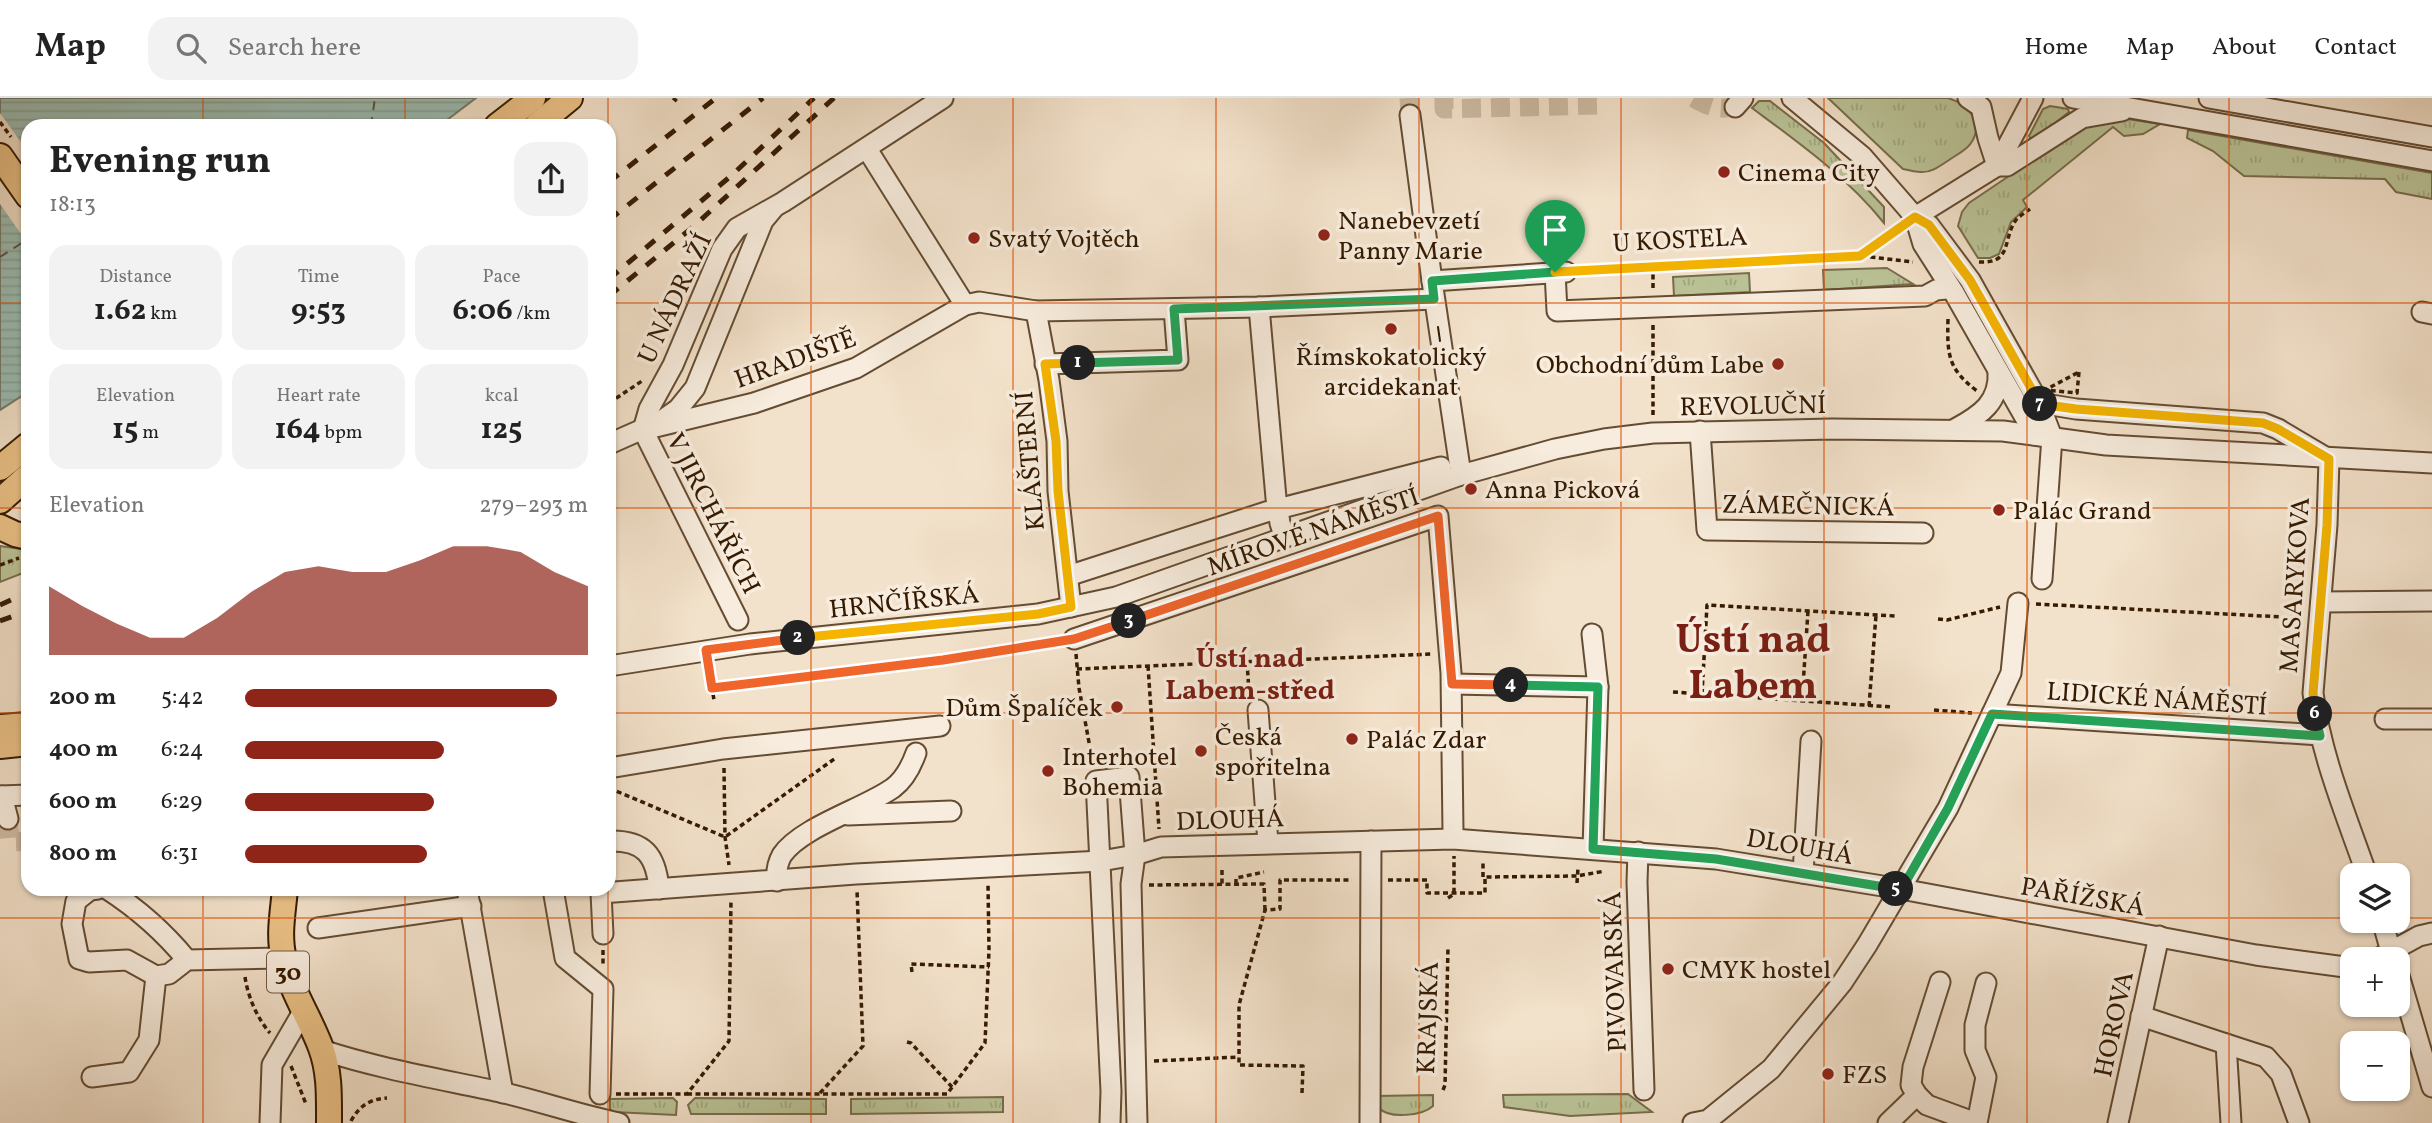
<!DOCTYPE html>
<meta charset="utf-8">
<style>
body{margin:0;font-family:Vollkorn,serif;background:#f2f2f2;color:#222;height:100vh;display:flex;flex-direction:column;font-size:26px;white-space:nowrap}
*{box-sizing:border-box;margin:0}
p{font-size:23px;color:#767676}
.icon{flex:none;width:38px;height:38px;fill:none;stroke:currentColor;stroke-width:2;stroke-linecap:round;stroke-linejoin:round}
.map{position:relative;flex:1;overflow:hidden}
.details{position:absolute;left:21px;top:21px;width:595px;height:777px;display:flex;flex-direction:column;background:#fff;border-radius:21px;box-shadow:0 2px 5px #0004}
.details>*{flex:none}
.controls{position:absolute;left:2340px;top:765px;display:grid;gap:14px}
.controls a{display:grid;place-items:center;width:70px;height:70px;border-radius:14px;background:#fff;box-shadow:0 2px 5px #0004;font-size:35px}
.pin{position:absolute;display:grid;place-items:center;width:60px;height:60px;color:#fff;margin:-72px -30px;border-radius:50% 50% 50% 0;rotate:-45deg;box-shadow:0 0 7px #0007}
.pin .icon{rotate:45deg}
.km{position:absolute;width:35px;height:35px;margin:-18px;border-radius:50%;background:#222;color:#fff;font-size:19px;line-height:35px;text-align:center}
.round{display:grid;place-items:center;flex:none;width:74px;height:74px;border-radius:21px;background:#f2f2f2}
.headline{display:flex;align-items:center;justify-content:space-between;height:119px;padding:0 28px}
h1{font-size:38px;font-weight:700;line-height:52px}
.stats{display:grid;grid-template-columns:repeat(3,1fr);gap:10px;height:119px;padding:7px 28px}
.stats div{display:grid;align-content:center;border-radius:18px;background:#f2f2f2;text-align:center}
.stats b{font-size:30px;font-weight:700}
.stats small{font-size:19px;font-weight:400}
.stats p{font-size:19px}
.chart{height:196px;padding:14px 28px}
.chart p{display:flex;justify-content:space-between}
.chart svg{width:100%;height:126px;margin-top:7px;fill:#8f2418;opacity:.7}
ul{padding:0 28px;list-style:none;font-size:23px}
li{display:grid;grid-template-columns:112px 84px 1fr;align-items:center;height:52px}
li i{height:18px;border-radius:9px;background:#8f2418}
header{display:flex;align-items:center;gap:42px;box-sizing:border-box;height:98px;padding:0 35px;background:#fff;border-bottom:2px solid #e0e0e0}
header strong{font-size:33px}
nav{display:flex;gap:38px;margin-inline-start:auto;font-size:24px}
.search{width:490px;height:63px;background:#f2f2f2;display:flex;align-items:center;gap:18px;box-sizing:border-box;padding:0 24px;border-radius:21px;color:#767676;font-size:26px}
.map>svg:first-child{display:block}
.grass{fill:url(#grass-tufts);stroke:#786e4c;stroke-width:2}
.water{fill:url(#water-rules);stroke:#727c6d;stroke-width:2}
.pier{fill:#f3e2cb}
.lines{fill:none;stroke-linecap:round;stroke-linejoin:round}
.ferry{stroke:#59533f;stroke-width:2;stroke-dasharray:9 7;stroke-linecap:butt}
.minor-tunnel{stroke:#cdbaa2;stroke-width:19;stroke-dasharray:19 10;stroke-linecap:butt}
.minor-casing{stroke:#644c33;stroke-width:23}
.major-casing{stroke:#351a00;stroke-width:28}
.path{stroke:#351a00;stroke-width:3.5;stroke-dasharray:5 3.5;stroke-linecap:butt}
.minor{stroke:#f7ecdd;stroke-width:19}
.major{stroke:#eac186;stroke-width:24}
.tram{stroke:#351a00;stroke-width:2}
.rail{stroke:#351a00;stroke-width:5;stroke-dasharray:12 12;stroke-linecap:butt}
.split-1-casing{stroke:#fff;stroke-width:14}
.split-2-casing{stroke:#fff;stroke-width:14}
.split-3-casing{stroke:#fff;stroke-width:14}
.split-4-casing{stroke:#fff;stroke-width:14}
.split-5-casing{stroke:#fff;stroke-width:14}
.split-6-casing{stroke:#fff;stroke-width:14}
.split-7-casing{stroke:#fff;stroke-width:14}
.split-8-casing{stroke:#fff;stroke-width:14}
.split-1{stroke:#22a559;stroke-width:9}
.split-2{stroke:#f5b400;stroke-width:9}
.split-3{stroke:#f0652b;stroke-width:9}
.split-4{stroke:#f0652b;stroke-width:9}
.split-5{stroke:#22a559;stroke-width:9}
.split-6{stroke:#22a559;stroke-width:9}
.split-7{stroke:#f5b400;stroke-width:9}
.split-8{stroke:#f5b400;stroke-width:9}
.grid{fill:none;stroke:#df560b;stroke-width:2;stroke-opacity:0.55}
.poi-dot{fill:#8f2418;stroke:#f7ecdd;stroke-width:2.5}
.labels{text-anchor:middle;stroke-width:7;stroke-linejoin:round;paint-order:stroke}
.shield{fill:#f7ecdd;stroke:#6f5942;stroke-width:2}
.shield-label{font-size:24px;font-weight:bold;fill:#351a00}
.poi-label{font-size:26px;fill:#351a00;stroke:#f7ecdd;text-anchor:start}
.street-label{font-size:26px;fill:#351a00;stroke:#f7ecdd}
.neighbourhood-label{font-size:28px;font-weight:bold;fill:#7a1f14;stroke:#f7ecdd}
.town-label{font-size:40px;font-weight:bold;fill:#7a1f14;stroke:#f7ecdd}
</style>
<header>
<strong>Map</strong>
<div class="search"><svg class="icon" aria-label="search" viewBox="0 0 24 24"><circle cx="10" cy="10" r="6"/><path d="M15 15l6 6"/></svg>Search here</div>
<nav><a>Home</a><a>Map</a><a>About</a><a>Contact</a></nav>
</header>
<div class="map">
<svg width="2432" height="1025" viewBox="0 0 2432 1025">
<defs>
<pattern id="grass-tufts" width="24" height="20" patternUnits="userSpaceOnUse" patternTransform="scale(1.75)"><rect width="24" height="20" fill="#bac397"/><path d="M3 7l-1-3M5 7V3M7 7l1-3M15 17l-1-3M17 17v-4M19 17l1-3" fill="none" stroke="#a0a780"/></pattern>
<pattern id="water-rules" width="6" height="5" patternUnits="userSpaceOnUse" patternTransform="scale(1.75)"><rect width="6" height="5" fill="#9bbeb5"/><path d="M0 2.5h6" fill="none" stroke="#86a39a"/></pattern>
</defs>
<rect width="100%" height="100%" fill="#f3e2cb"/>
<filter id="stains"><feTurbulence type="fractalNoise" baseFrequency=".00286" numOctaves="4"/><feColorMatrix values="0 0 0 0 .2 0 0 0 0 .09 0 0 0 0 .02 0 0 0 .5 -.17"/></filter>
<radialGradient id="worn" r=".72"><stop offset=".6" stop-color="#630" stop-opacity="0"/><stop offset="1" stop-color="#630" stop-opacity=".3"/></radialGradient>
<g class="grass">
<path d="M1828 0H1948C1968 6 1985 24 1971 45 1967 52 1956 57 1949 62 1940 68 1931 75 1920 74 1914 74 1909 72 1903 71Z"/>
<path d="M1759 3H1770L1824 45 1884 109V125C1847 79 1799 45 1752 10Z"/>
<path d="M2050 8 2068 11 2069 14 2035 41H2031L2029 38 2043 11Z"/>
<path d="M2121 20 2160 26 2143 36 2124 38 2113 29 2023 102 2027 109 2011 124 1999 156 1990 160H1978L1958 128 1962 114 1969 105 2089 24Z"/>
<path d="M2188 32 2432 75V101L2396 94 2385 81 2244 78 2213 53 2187 40Z"/>
<path d="M1887 170 1913 186 1824 192 1823 172Z"/>
<path d="M1749 175 1750 194 1674 198 1673 179Z"/>
<path d="M0 448 28 452V473L0 484Z"/>
<path d="M1628 996 1652 1014 1570 1018 1504 1009 1503 997Z"/>
<path d="M1433 997V1008C1422 1018 1389 1021 1379 1010L1377 998Z"/>
<path d="M1003 999V1014L851 1016V1001Z"/>
<path d="M673 1000 677 1004 676 1017 613 1014 610 1011V1001Z"/>
<path d="M695 1000 826 1001V1016H691L688 1007Z"/>
</g>
<path class="water" d="M0 0H476L439 28H28V294L0 312Z"/>
<path class="pier" d="M0 15 28 54V146L0 106Z"/>
<g class="lines">
<g class="ferry">
<path d="M371 28 375 0"/>
<path d="M0 159 28 141"/>
</g>
<g class="minor-tunnel">
<path d="M1409 0 1410 17"/>
<path d="M1444 0V11L1600 7 1599 0"/>
<path d="M1694 0C1709 9 1718 12 1735 9"/>
<path d="M8 721 10 744 28 743"/>
</g>
<defs>
<g id="minor">
<path d="M1792 0 1862 58 1915 119 1929 127 1970 182 2039 305 2052 339 2042 481"/>
<path d="M1968 0 1981 9 1988 40 1997 68"/>
<path d="M2073 0 2432 63"/>
<path d="M2209 0 2432 39"/>
<path d="M1735 9 1743 0"/>
<path d="M1410 17 1432 183"/>
<path d="M867 51 965 207"/>
<path d="M1997 68H2007L2082 20 2122 13"/>
<path d="M1915 119 1923 146 1953 193 2035 337"/>
<path d="M1915 119 1997 68 2033 0"/>
<path d="M1555 174 1557 213 1925 198 1936 192 1946 191"/>
<path d="M1259 209 1276 400 1280 425 1284 438"/>
<path d="M1036 213 1049 282 1057 343 1058 393 1071 509"/>
<path d="M2422 214 2432 216"/>
<path d="M1045 266 1178 262 1174 211"/>
<path d="M2039 305 2076 311 2263 325 2278 331 2325 359"/>
<path d="M1955 331C1981 317 2000 304 1998 273"/>
<path d="M643 332 754 305 856 270 965 207 979 204 1036 213 1259 209 1434 201"/>
<path d="M643 332 649 311 673 267 722 151 737 130 783 104 943 0"/>
<path d="M643 332 738 522"/>
<path d="M1700 333 1707 432 1923 435"/>
<path d="M609 346 661 323 678 311 695 290 763 123 773 111"/>
<path d="M2329 361 2327 427 2313 595C2321 658 2346 717 2367 777"/>
<path d="M1461 377 1432 183 1566 174"/>
<path d="M1074 476 1266 414 1441 369"/>
<path d="M2321 504 2432 503"/>
<path d="M1592 536 1598 589 1593 751"/>
<path d="M1074 541 1438 418 1451 575 1453 734"/>
<path d="M609 568 750 546 1038 516 1116 499 1461 377 1555 351 1604 341 1653 335 1832 331 2003 333 2106 347 2432 365"/>
<path d="M1452 586 1598 589"/>
<path d="M1258 612 1268 745"/>
<path d="M1992 616 2320 637"/>
<path d="M2385 621H2432"/>
<path d="M609 670 723 651 940 628"/>
<path d="M0 698 28 697"/>
<path d="M2 698 8 721"/>
<path d="M848 717 951 713"/>
<path d="M609 743C644 742 656 757 659 791"/>
<path d="M1638 754 1637 784 1644 992"/>
<path d="M1803 775 1811 643"/>
<path d="M777 783C776 774 777 766 782 757 801 729 865 710 893 690 905 681 911 669 916 655"/>
<path d="M98 791 90 792 76 803 72 826 79 861 89 864 127 862 156 878 169 876 187 862 284 860"/>
<path d="M107 791C138 811 164 834 187 862"/>
<path d="M467 791 503 995"/>
<path d="M553 791 565 860 603 891 600 996"/>
<path d="M2382 822 2393 861"/>
<path d="M318 830 471 808"/>
<path d="M603 836 601 795 856 776 1101 763 1135 757 1161 749 1453 741 1716 761 1901 791 2256 857 2345 869 2352 868"/>
<path d="M2377 861 2419 838 2432 835"/>
<path d="M2398 874 2432 989"/>
<path d="M1940 884 1913 969 1911 987 1917 997 1927 1007 1976 1025"/>
<path d="M2141 918 2226 946 2231 1025"/>
<path d="M2226 946 2266 959 2281 976 2299 1025"/>
<path d="M322 952C380 971 440 981 500 994 540 1003 579 1017 619 1025"/>
<path d="M92 979 129 974 149 942 156 878"/>
<path d="M270 1025 272 967 304 912"/>
<path d="M1110 1025 1111 993 1096 683 1129 679 1135 757 1131 786 1137 1025"/>
<path d="M1370 1025 1371 743"/>
<path d="M1693 1025 1708 1022 1771 971 1842 885 1867 847 1948 710 2011 575 2018 505"/>
<path d="M1888 1025 1917 997"/>
<path d="M1977 1025 1986 979 1975 952V927L1986 885"/>
<path d="M2118 1025 2159 838"/>
</g>
<g id="major">
<path d="M497 28 533 0"/>
<path d="M536 28 570 0"/>
<path d="M0 58 28 98"/>
<path d="M0 370 28 347"/>
<path d="M0 403 28 378"/>
<path d="M0 429 15 436 28 439"/>
<path d="M0 629 28 627"/>
<path d="M0 648 28 645"/>
<path d="M285 791C283 814 278 838 284 861 291 893 310 920 321 950 330 974 329 1000 329 1025"/>
</g>
</defs>
<use href="#minor" class="minor-casing"/>
<use href="#major" class="major-casing"/>
<g class="path">
<path d="M673 0 679 5"/>
<path d="M0 24 11 39"/>
<path d="M1862 158 1913 164"/>
<path d="M1979 164C2013 166 2002 141 2016 122 2019 118 2025 115 2030 111"/>
<path d="M1653 168V191"/>
<path d="M1582 173 1860 158 1901 129"/>
<path d="M1948 221C1947 257 1948 271 1977 293"/>
<path d="M2079 274 2077 295 2045 292Z"/>
<path d="M609 305 642 283"/>
<path d="M1653 317V227"/>
<path d="M0 467 19 460"/>
<path d="M2036 506 2301 520"/>
<path d="M1938 521 1947 522 2000 509"/>
<path d="M1076 556 1079 590 1093 666"/>
<path d="M1247 564 1249 594H1254"/>
<path d="M1148 568 1159 731"/>
<path d="M709 571 714 602"/>
<path d="M1077 571 1432 556"/>
<path d="M712 590 943 562 1059 544"/>
<path d="M1673 594 1892 609"/>
<path d="M1702 596 1707 507 1896 518"/>
<path d="M1802 603 1808 513"/>
<path d="M1869 608 1876 517"/>
<path d="M1934 612 1972 615"/>
<path d="M724 670 725 739 729 767"/>
<path d="M609 690 725 739 837 659"/>
<path d="M1222 772V787"/>
<path d="M1483 779V762"/>
<path d="M1388 782H1427V795H1485V779L1577 778 1605 773"/>
<path d="M1577 785 1578 770"/>
<path d="M1236 786V780L1264 774"/>
<path d="M1149 787 1264 786 1265 812"/>
<path d="M1448 800 1454 796V758"/>
<path d="M603 852V868"/>
<path d="M912 874 911 866 989 869"/>
<path d="M245 879C248 899 257 920 270 935"/>
<path d="M907 944 911 945 952 989"/>
<path d="M1154 963 1239 959"/>
<path d="M291 968 306 1006"/>
<path d="M1443 992 1445 987 1448 849"/>
<path d="M820 995 863 948 857 792"/>
<path d="M1302 995 1303 968 1239 967V907L1265 812 1280 811V782H1352"/>
<path d="M616 996H687L729 943 731 802"/>
<path d="M687 996H947L985 945 989 852 988 786"/>
<path d="M351 1023C359 1008 370 1001 387 1000"/>
</g>
<use href="#minor" class="minor"/>
<use href="#major" class="major"/>
<path class="tram" d="M1438 229 1440 243"/>
<g class="rail">
<path d="M609 84 716 0"/>
<path d="M609 122 763 0"/>
<path d="M609 181 732 77 814 0"/>
<path d="M609 198 694 128 834 0"/>
<path d="M0 507 28 494"/>
<path d="M0 523 28 513"/>
</g>
</g>
<g class="lines">
<defs>
<path id="split-1" d="M1078 265 1178 262 1174 211 1434 201 1432 183 1555 174"/>
<path id="split-2" d="M798 540 1038 516 1071 509 1058 393 1056 343 1045 266 1078 265"/>
<path id="split-3" d="M798 540 706 552 712 590 943 562 1074 541 1129 523"/>
<path id="split-4" d="M1129 523 1438 418 1452 586 1511 587"/>
<path id="split-5" d="M1511 587 1598 589 1593 751 1716 761 1896 791"/>
<path id="split-6" d="M1896 791 1901 792 1948 710 1992 616 2320 638 2315 616"/>
<path id="split-7" d="M2040 306 2076 311 2263 325 2278 331 2329 361 2327 427 2313 595 2315 616"/>
<path id="split-8" d="M1555 174 1860 158 1915 119 1929 127 1970 182 2040 306"/>
</defs>
<use href="#split-1" class="split-1-casing"/>
<use href="#split-2" class="split-2-casing"/>
<use href="#split-3" class="split-3-casing"/>
<use href="#split-4" class="split-4-casing"/>
<use href="#split-5" class="split-5-casing"/>
<use href="#split-6" class="split-6-casing"/>
<use href="#split-7" class="split-7-casing"/>
<use href="#split-8" class="split-8-casing"/>
<use href="#split-1" class="split-1"/>
<use href="#split-2" class="split-2"/>
<use href="#split-3" class="split-3"/>
<use href="#split-4" class="split-4"/>
<use href="#split-5" class="split-5"/>
<use href="#split-6" class="split-6"/>
<use href="#split-7" class="split-7"/>
<use href="#split-8" class="split-8"/>
</g>
<path class="grid" d="M203 0V28M405 0V28M608 0V28M811 0V1025M1013 0V1025M1216 0V1025M1419 0V1025M1621 0V1025M1824 0V1025M2027 0V1025M2229 0V1025M0 205H28M609 205H2432M0 410H28M609 410H2432M0 615H28M609 615H2432M203 791V1025M405 791V1025M608 791V1025M0 820H2352M2398 820H2432"/>
<g class="poi-dot">
<circle cx="1724" cy="74" r="7"/>
<circle cx="1324" cy="137" r="7"/>
<circle cx="974" cy="140" r="7"/>
<circle cx="1391" cy="231" r="7"/>
<circle cx="1778" cy="266" r="7"/>
<circle cx="1471" cy="391" r="7"/>
<circle cx="1999" cy="412" r="7"/>
<circle cx="1117" cy="609" r="7"/>
<circle cx="1352" cy="641" r="7"/>
<circle cx="1201" cy="653" r="7"/>
<circle cx="1048" cy="673" r="7"/>
<circle cx="1668" cy="871" r="7"/>
<circle cx="1828" cy="976" r="7"/>
</g>
<g class="labels">
<rect class="shield" x="267" y="853.5" width="42" height="41" rx="5"/>
<g class="shield-label">
<text x="288" y="882">30</text>
</g>
<g class="poi-label">
<text x="1738" y="83">Cinema City</text>
<text x="1338" y="131">Nanebevzetí<tspan x="1338" dy="30">Panny Marie</tspan></text>
<text x="988" y="149">Svatý Vojtěch</text>
<text x="1391" y="267" text-anchor="middle">Římskokatolický<tspan x="1391" dy="30">arcidekanat</tspan></text>
<text x="1764" y="275" text-anchor="end">Obchodní dům Labe</text>
<text x="1485" y="400">Anna Picková</text>
<text x="2013" y="421">Palác Grand</text>
<text x="1103" y="618" text-anchor="end">Dům Špalíček</text>
<text x="1215" y="647">Česká<tspan x="1215" dy="30">spořitelna</tspan></text>
<text x="1366" y="650">Palác Zdar</text>
<text x="1062" y="667">Interhotel<tspan x="1062" dy="30">Bohemia</tspan></text>
<text x="1682" y="880">CMYK hostel</text>
<text x="1842" y="985">FZS</text>
</g>
<g class="street-label">
<text transform="translate(1680 141) rotate(-3)" y="9">U KOSTELA</text>
<text transform="translate(674 200) rotate(-65)" y="9">U NÁDRAŽÍ</text>
<text transform="translate(795 260) rotate(-20)" y="9">HRADIŠTĚ</text>
<text transform="translate(1753 307) rotate(-1)" y="9">REVOLUČNÍ</text>
<text transform="translate(1029 363) rotate(-95)" y="9">KLÁŠTERNÍ</text>
<text transform="translate(1808 407) rotate(1)" y="9">ZÁMEČNICKÁ</text>
<text transform="translate(714 415) rotate(63)" y="9">V JIRCHÁŘÍCH</text>
<text transform="translate(1313 433) rotate(-19)" y="9">MÍROVÉ NÁMĚSTÍ</text>
<text transform="translate(2294 487) rotate(-86)" y="9">MASARYKOVA</text>
<text transform="translate(904 503) rotate(-6)" y="9">HRNČÍŘSKÁ</text>
<text transform="translate(2157 600) rotate(4)" y="9">LIDICKÉ NÁMĚSTÍ</text>
<text transform="translate(1230 721) rotate(-2)" y="9">DLOUHÁ</text>
<text transform="translate(1800 748) rotate(10)" y="9">DLOUHÁ</text>
<text transform="translate(2083 798) rotate(10)" y="9">PAŘÍŽSKÁ</text>
<text transform="translate(1614 874) rotate(-92)" y="9">PIVOVARSKÁ</text>
<text transform="translate(1427 920) rotate(-88)" y="9">KRAJSKÁ</text>
<text transform="translate(2113 926) rotate(-78)" y="9">HOROVA</text>
</g>
<g class="neighbourhood-label">
<text x="1250" y="569">Ústí nad<tspan x="1250" dy="32">Labem-střed</tspan></text>
</g>
<g class="town-label">
<text x="1753" y="554">Ústí nad<tspan x="1753" dy="46">Labem</tspan></text>
</g>
</g>
<rect width="100%" height="100%" filter="url(#stains)"/>
<rect width="100%" height="100%" fill="url(#worn)"/>
</svg>
<div class="controls">
<a><svg class="icon" aria-label="layers" viewBox="0 0 24 24"><path d="M12 4l9 5-9 5-9-5zM3 14l9 5 9-5"/></svg></a>
<a>+</a>
<a>−</a>
</div>
<div class="pin" style="left:1555px;top:174px;background:#1e9e55"><svg class="icon" aria-label="arrive" viewBox="0 0 24 24"><path d="M6 21V4h12l-3 4 3 4H6"/></svg></div>
<b class="km" style="left:1078px;top:265px">1</b>
<b class="km" style="left:798px;top:540px">2</b>
<b class="km" style="left:1129px;top:523px">3</b>
<b class="km" style="left:1511px;top:587px">4</b>
<b class="km" style="left:1896px;top:791px">5</b>
<b class="km" style="left:2315px;top:616px">6</b>
<b class="km" style="left:2040px;top:306px">7</b>
<section class="details">
<div class="headline"><div><h1>Evening run</h1><p>18:13</p></div><a class="round"><svg class="icon" aria-label="share" viewBox="0 0 24 24"><path d="M12 15V3M7 8l5-5 5 5M5 13v7h14v-7"/></svg></a></div>
<div class="stats">
<div><p>Distance</p><b>1.62<small> km</small></b></div>
<div><p>Time</p><b>9:53</b></div>
<div><p>Pace</p><b>6:06<small> /km</small></b></div>
</div>
<div class="stats">
<div><p>Elevation</p><b>15<small> m</small></b></div>
<div><p>Heart rate</p><b>164<small> bpm</small></b></div>
<div><p>kcal</p><b>125</b></div>
</div>
<div class="chart"><p><span>Elevation</span>279–293 m</p>
<svg viewBox="0 0 160 44" preserveAspectRatio="none"><path d="M0 44V20L10 27L20 33L30 38L40 38L50 31L60 22L70 15L80 13L90 15L100 15L110 11L120 6L130 6L140 8L150 15L160 20V44z"/></svg>
</div>
<ul>
<li><b>200 m</b>5:42<i style="width:91%"></i></li>
<li><b>400 m</b>6:24<i style="width:58%"></i></li>
<li><b>600 m</b>6:29<i style="width:55%"></i></li>
<li><b>800 m</b>6:31<i style="width:53%"></i></li>
</ul>
</section>
</div>
